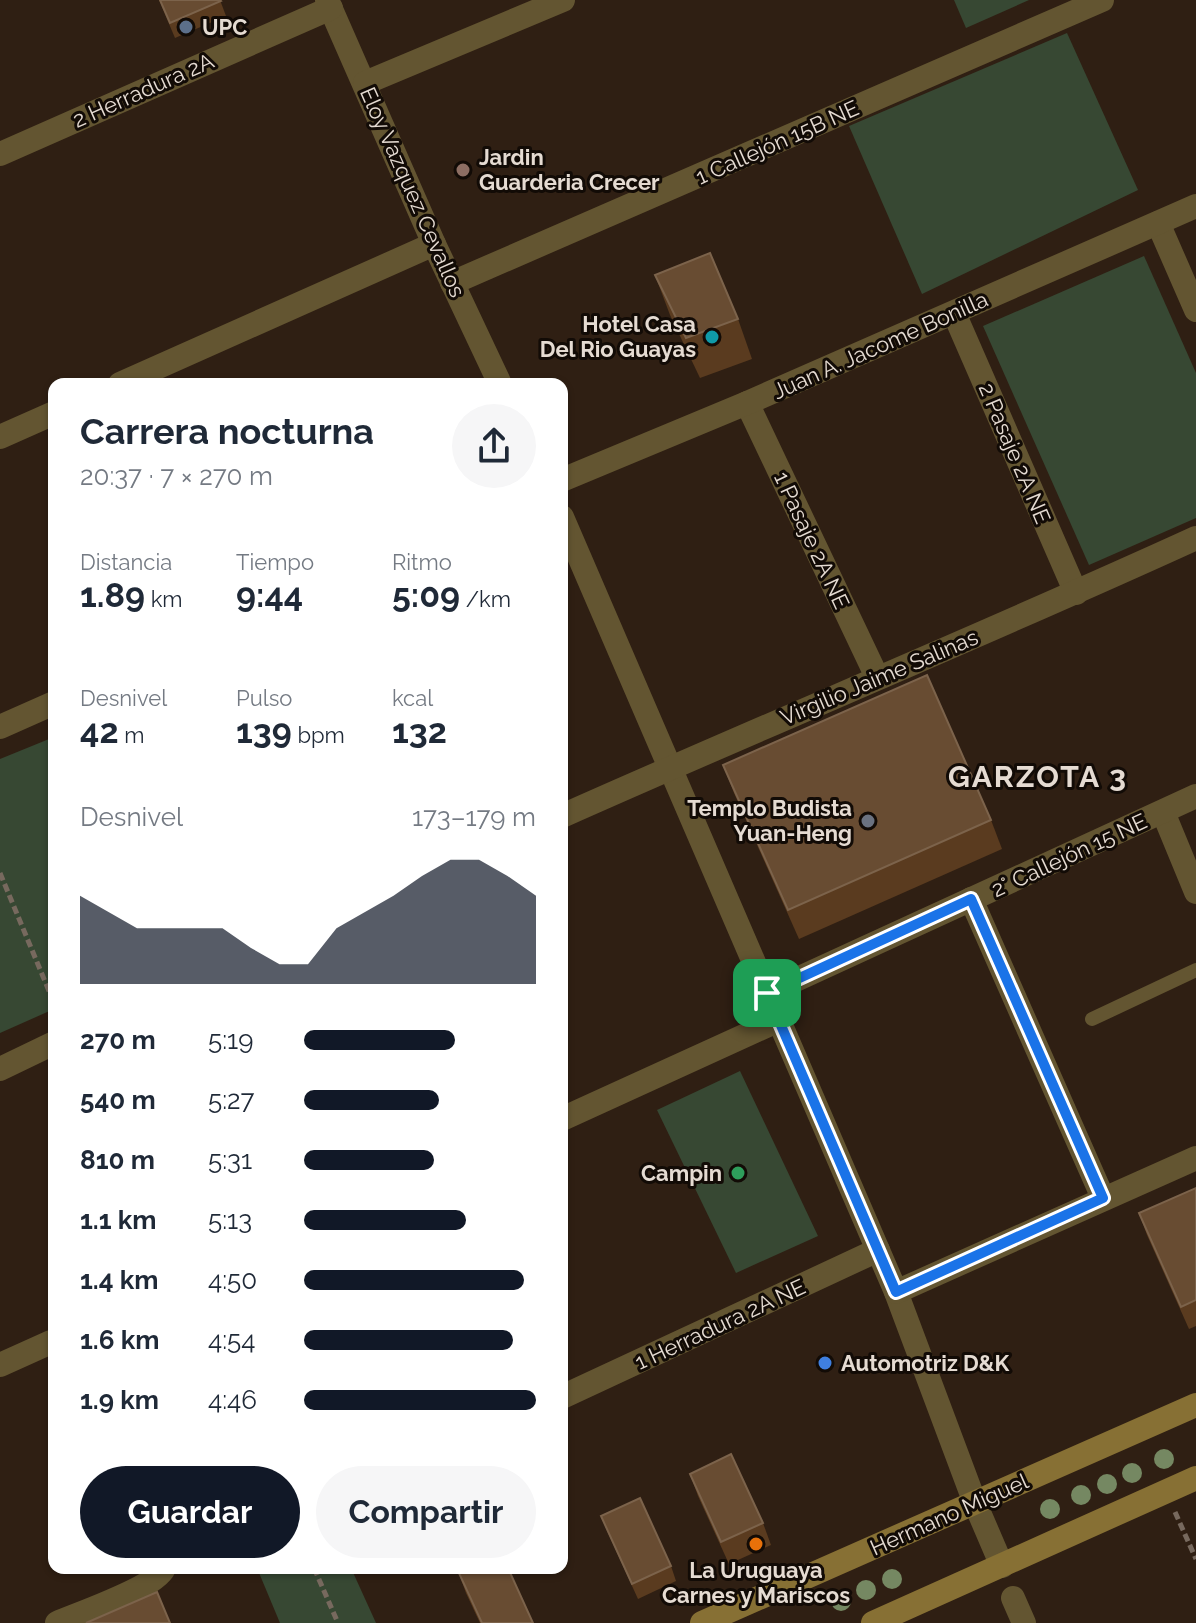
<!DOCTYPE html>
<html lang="es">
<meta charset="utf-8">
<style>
body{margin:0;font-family:Raleway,sans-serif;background:#f6f6f7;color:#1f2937;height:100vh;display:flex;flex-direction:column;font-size:30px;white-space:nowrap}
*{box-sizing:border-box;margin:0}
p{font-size:26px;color:#747a83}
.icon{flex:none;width:44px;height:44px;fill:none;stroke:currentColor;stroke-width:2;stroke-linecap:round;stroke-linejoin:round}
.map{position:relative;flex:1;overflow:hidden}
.side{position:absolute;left:48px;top:378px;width:520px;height:1196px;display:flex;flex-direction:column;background:#fff;border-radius:16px;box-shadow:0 2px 6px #0004}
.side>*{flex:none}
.pin{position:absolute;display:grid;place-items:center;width:68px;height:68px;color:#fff;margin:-34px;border-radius:16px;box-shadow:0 4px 12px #0006}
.round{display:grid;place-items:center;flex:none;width:84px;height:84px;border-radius:42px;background:#f6f6f7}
.headline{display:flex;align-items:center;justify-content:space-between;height:136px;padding:0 32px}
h1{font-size:36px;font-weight:700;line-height:60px}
.figures{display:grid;grid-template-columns:repeat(3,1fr);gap:12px;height:136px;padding:8px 32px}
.figures div{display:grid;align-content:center}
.figures b{font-size:34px;font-weight:700}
.figures small{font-size:22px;font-weight:400}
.figures p{font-size:22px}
.chart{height:224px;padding:16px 32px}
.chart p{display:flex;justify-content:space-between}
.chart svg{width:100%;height:144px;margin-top:8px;fill:#111827;opacity:.7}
.action{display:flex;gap:16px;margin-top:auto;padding:16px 32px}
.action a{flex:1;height:92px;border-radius:48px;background:#111827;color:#fff;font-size:32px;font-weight:700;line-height:92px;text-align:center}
.action a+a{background:#f6f6f7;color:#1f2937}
ul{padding:0 32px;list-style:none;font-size:26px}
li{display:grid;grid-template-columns:128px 96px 1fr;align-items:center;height:60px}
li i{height:20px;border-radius:10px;background:#111827}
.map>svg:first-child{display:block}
.green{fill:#374833}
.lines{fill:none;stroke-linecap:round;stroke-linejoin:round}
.path{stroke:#77695e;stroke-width:5;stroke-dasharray:8 4;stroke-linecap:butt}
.lane{stroke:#635531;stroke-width:14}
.street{stroke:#635531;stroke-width:24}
.secondary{stroke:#877034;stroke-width:24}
.tree{fill:#758862}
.wall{fill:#5a3b1f}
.building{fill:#684c32;stroke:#7c634b;stroke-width:2}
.route-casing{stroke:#fff;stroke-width:16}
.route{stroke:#1a73e8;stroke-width:10}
.service-dot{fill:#5c6f8a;stroke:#120b06;stroke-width:3}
.education-dot{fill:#8d6e63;stroke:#120b06;stroke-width:3}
.culture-dot{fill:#0f9aa8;stroke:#120b06;stroke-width:3}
.worship-dot{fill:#6b7280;stroke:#120b06;stroke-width:3}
.leisure-dot{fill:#2e9e5b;stroke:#120b06;stroke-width:3}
.shop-dot{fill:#3f7fe0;stroke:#120b06;stroke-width:3}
.food-dot{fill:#e8710a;stroke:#120b06;stroke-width:3}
.labels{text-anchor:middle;stroke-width:6;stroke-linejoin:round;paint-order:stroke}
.poi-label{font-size:22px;font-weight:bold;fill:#e5dbd2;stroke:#120b06;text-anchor:start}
.street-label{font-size:22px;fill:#e5dbd2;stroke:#120b06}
.district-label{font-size:30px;font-weight:bold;letter-spacing:2px;fill:#e5dbd2;stroke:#120b06}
</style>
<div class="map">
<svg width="1196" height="1623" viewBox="0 0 1196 1623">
<rect width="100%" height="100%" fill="#2f1f13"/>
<g class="green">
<path d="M954 0H1029L966 28Z"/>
<path d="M1067 33 1138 190 922 294 849 126Z"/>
<path d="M1144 256 1196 373V518L1089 565 983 326Z"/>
<path d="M54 737V1009L0 1033V759Z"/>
<path d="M740 1071 818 1236 736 1273 657 1110Z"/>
<path d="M257 1568H351L376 1623H280Z"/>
</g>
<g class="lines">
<g class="path">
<path d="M0 873 54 1003"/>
<path d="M1175 1512 1196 1559"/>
<path d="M314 1568 338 1623"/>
</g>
<path class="lane" d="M1092 1019 1196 970"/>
<g class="street">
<path d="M327 0 434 244 500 384"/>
<path d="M365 83 563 0"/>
<path d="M0 154 331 8"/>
<path d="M1158 223 1196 310"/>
<path d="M452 283 1102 0"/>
<path d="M954 313 1076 593"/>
<path d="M120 384 434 244"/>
<path d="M747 403 877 677"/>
<path d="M0 437 54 413"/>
<path d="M562 480 747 403 1196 206"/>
<path d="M562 517 896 1292 975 1503 1002 1566"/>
<path d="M0 727 54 703"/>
<path d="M1163 812 1196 892"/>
<path d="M562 816C773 722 986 634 1196 538"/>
<path d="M971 899 1103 1198"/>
<path d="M767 993 1196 796"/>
<path d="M0 1069 54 1043"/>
<path d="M562 1119 779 1020"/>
<path d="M896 1292 1196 1158"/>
<path d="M0 1365 51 1342 54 1343"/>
<path d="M562 1397 878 1250"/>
<path d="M1013 1598 1024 1623"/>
<path d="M57 1623C80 1613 155 1588 164 1568"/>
</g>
<g class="secondary">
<path d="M702 1623 1196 1405"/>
<path d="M873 1623 1196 1478"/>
</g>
</g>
<g class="tree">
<circle cx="1164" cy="1459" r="10"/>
<circle cx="1132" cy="1473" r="10"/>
<circle cx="1107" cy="1484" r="10"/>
<circle cx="1081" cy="1495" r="10"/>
<circle cx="1050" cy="1509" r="10"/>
<circle cx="892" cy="1579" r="10"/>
<circle cx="866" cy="1590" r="10"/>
<circle cx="841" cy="1601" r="10"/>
</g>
<g class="wall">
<path d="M159 0H220L226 16 175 38Z"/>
<path d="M655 275 738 319 752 359 700 378 670 315Z"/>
<path d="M723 765 991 820 1002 849 799 939 734 793Z"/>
<path d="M1196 1188V1326L1189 1329 1147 1235 1139 1213Z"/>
<path d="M690 1474 763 1523 771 1545 729 1564 698 1496Z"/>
<path d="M601 1516 671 1566 676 1581 638 1599 607 1531Z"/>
<path d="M458 1571 533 1623H480L466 1593Z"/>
</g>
<g class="building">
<path d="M160 0H220L221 1 170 23Z"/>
<path d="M710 253 738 319 686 338 655 275Z"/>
<path d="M927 675 991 820 788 910 723 765Z"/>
<path d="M1196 1188V1300L1181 1307 1139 1213Z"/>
<path d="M731 1454 763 1523 721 1542 690 1474Z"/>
<path d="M640 1498 671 1566 632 1584 601 1516Z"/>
<path d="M464 1568H508L533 1623H482L458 1571Z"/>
<path d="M157 1592 170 1623H86Z"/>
</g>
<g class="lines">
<defs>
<path id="route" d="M971 899 1103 1198 896 1292 767 993Z"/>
</defs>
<use href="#route" class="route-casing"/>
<use href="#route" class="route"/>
</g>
<circle class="service-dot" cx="186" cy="27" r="8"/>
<circle class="education-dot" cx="463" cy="170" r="8"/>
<circle class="culture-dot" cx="712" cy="337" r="8"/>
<circle class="worship-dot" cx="868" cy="821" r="8"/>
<circle class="leisure-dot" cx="738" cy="1173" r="8"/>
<circle class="shop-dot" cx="825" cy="1363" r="8"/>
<circle class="food-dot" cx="756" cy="1544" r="8"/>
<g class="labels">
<g class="poi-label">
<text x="202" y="35">UPC</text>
<text x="479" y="165">Jardin<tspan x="479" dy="25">Guarderia Crecer</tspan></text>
<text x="696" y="332" text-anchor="end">Hotel Casa<tspan x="696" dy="25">Del Rio Guayas</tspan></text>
<text x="852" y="816" text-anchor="end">Templo Budista<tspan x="852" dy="25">Yuan-Heng</tspan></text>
<text x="722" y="1181" text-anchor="end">Campin</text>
<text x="841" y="1371">Automotriz D&amp;K</text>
<text x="756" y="1578" text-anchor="middle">La Uruguaya<tspan x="756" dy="25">Carnes y Mariscos</tspan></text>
</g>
<g class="street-label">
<text transform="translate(143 90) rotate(-24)" y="8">2 Herradura 2A</text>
<text transform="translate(777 142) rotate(-24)" y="8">1 Callejón 15B NE</text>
<text transform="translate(413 192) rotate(66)" y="8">Eloy Vazquez Cevallos</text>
<text transform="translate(880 345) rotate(-24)" y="8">Juan A. Jacome Bonilla</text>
<text transform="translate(1015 453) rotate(67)" y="8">2 Pasaje 2A NE</text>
<text transform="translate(812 540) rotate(65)" y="8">1 Pasaje 2A NE</text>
<text transform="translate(879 677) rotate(-23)" y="8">Virgilio Jaime Salinas</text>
<text transform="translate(1069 855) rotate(-25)" y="8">2° Callejón 15 NE</text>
<text transform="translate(720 1324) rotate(-25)" y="8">1 Herradura 2A NE</text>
<text transform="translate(949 1514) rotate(-24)" y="8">Hermano Miguel</text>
</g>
<g class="district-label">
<text x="1038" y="787">GARZOTA 3</text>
</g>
</g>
</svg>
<div class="pin" style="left:767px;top:993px;background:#1e9e55"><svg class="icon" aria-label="arrive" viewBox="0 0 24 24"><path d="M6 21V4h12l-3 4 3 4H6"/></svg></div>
<section class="side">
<div class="headline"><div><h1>Carrera nocturna</h1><p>20:37 · 7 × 270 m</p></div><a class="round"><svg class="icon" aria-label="share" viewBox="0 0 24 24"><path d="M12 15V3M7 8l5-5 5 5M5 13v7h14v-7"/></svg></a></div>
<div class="figures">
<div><p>Distancia</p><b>1.89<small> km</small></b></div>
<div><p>Tiempo</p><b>9:44</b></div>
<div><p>Ritmo</p><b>5:09<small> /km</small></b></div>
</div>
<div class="figures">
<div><p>Desnivel</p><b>42<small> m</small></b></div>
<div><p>Pulso</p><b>139<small> bpm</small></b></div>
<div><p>kcal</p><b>132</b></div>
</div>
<div class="chart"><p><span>Desnivel</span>173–179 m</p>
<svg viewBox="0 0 160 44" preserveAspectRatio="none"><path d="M0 44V17L10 22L20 27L30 27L40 27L50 27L60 33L70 38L80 38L90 27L100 22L110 17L120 11L130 6L140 6L150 11L160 17V44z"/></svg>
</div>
<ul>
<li><b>270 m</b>5:19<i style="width:65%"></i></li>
<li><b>540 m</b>5:27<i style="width:58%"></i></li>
<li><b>810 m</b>5:31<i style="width:56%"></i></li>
<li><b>1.1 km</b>5:13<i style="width:70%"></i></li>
<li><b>1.4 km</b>4:50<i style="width:95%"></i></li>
<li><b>1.6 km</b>4:54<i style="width:90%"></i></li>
<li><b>1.9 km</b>4:46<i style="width:100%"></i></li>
</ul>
<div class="action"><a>Guardar</a><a>Compartir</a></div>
</section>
</div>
